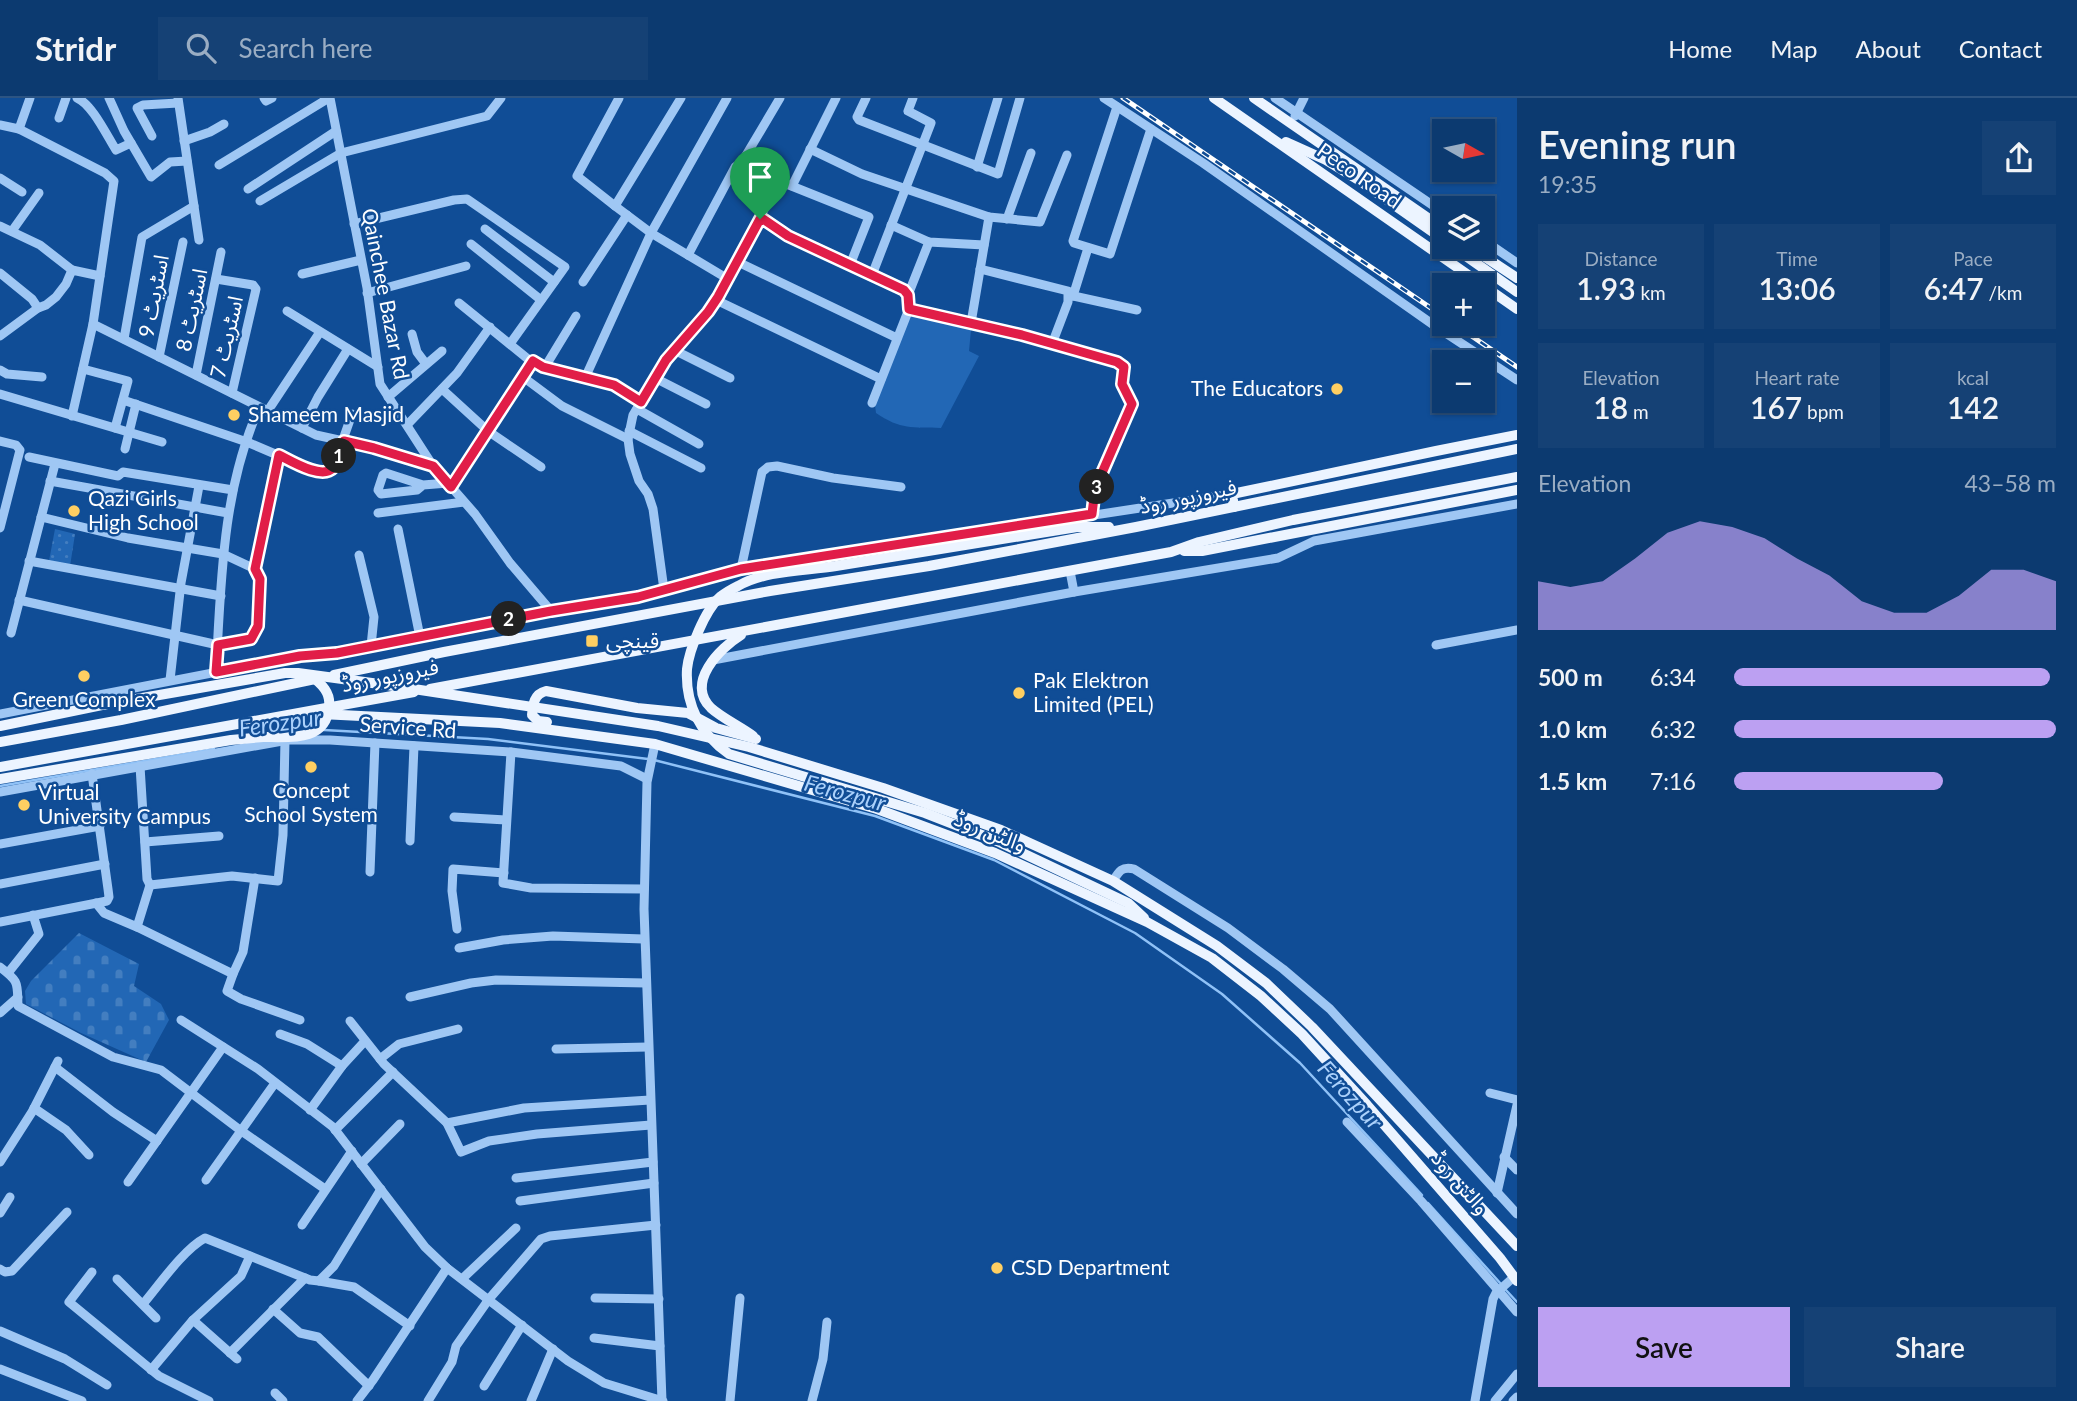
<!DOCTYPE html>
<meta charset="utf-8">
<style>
body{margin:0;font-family:Lato,"Noto Sans Arabic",sans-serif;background:#154175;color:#f1f3f6;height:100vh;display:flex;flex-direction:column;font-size:26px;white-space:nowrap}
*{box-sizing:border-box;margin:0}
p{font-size:23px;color:#9aadc3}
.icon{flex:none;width:38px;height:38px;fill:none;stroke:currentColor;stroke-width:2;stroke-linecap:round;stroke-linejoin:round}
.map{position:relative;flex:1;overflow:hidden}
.panel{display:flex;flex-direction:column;background:#0c3a70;width:560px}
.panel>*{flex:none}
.needle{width:46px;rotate:99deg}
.buttons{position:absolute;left:1432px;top:21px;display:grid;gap:14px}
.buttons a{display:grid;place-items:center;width:63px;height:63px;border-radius:0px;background:#0c3a70;box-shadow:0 2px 5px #0004,0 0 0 2px #2c5483;font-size:35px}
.pin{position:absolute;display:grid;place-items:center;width:60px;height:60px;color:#fff;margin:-72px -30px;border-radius:50% 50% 50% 0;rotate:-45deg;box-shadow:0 0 7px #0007}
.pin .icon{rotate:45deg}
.km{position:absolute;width:35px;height:35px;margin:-18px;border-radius:50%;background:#222;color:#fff;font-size:19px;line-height:35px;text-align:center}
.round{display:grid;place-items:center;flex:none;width:74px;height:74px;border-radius:0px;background:#154175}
.summary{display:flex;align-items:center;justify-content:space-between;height:119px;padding:0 21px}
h1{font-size:38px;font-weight:600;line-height:52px}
.stats{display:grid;grid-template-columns:repeat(3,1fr);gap:10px;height:119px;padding:7px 21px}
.stats div{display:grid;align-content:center;border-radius:0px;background:#154175;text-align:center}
.stats b{font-size:30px;font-weight:600}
.stats small{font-size:19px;font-weight:400}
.stats p{font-size:19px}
.chart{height:196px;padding:14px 21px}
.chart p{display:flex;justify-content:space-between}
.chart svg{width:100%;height:126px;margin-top:7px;fill:#bca0f2;opacity:.7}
.button{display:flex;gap:14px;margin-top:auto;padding:14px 21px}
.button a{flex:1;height:80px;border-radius:0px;background:#bca0f2;color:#111;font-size:28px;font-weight:600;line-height:80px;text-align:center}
.button a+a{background:#154175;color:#f1f3f6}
ul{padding:0 21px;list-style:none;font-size:23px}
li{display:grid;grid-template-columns:112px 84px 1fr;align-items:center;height:52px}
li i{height:18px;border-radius:9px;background:#bca0f2}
header{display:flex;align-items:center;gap:42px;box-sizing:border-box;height:98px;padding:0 35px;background:#0c3a70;border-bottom:2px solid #2c5483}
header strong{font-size:33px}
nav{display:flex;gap:38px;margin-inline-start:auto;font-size:24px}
.search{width:490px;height:63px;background:#154175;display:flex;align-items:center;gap:18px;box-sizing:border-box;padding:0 24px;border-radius:0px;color:#9aadc3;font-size:26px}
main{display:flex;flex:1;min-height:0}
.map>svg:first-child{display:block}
.cemetery{fill:url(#cemetery-stones)}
.park{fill:url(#park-dots)}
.pitch{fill:#2267b5}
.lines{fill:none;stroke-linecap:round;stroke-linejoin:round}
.stream{stroke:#90c2f7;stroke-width:2.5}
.minor{stroke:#9fc7f4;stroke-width:9}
.major{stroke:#ecf4ff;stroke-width:10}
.rail-casing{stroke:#fff;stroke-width:5}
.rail{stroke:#104d96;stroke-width:2.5;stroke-dasharray:8;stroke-linecap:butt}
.route-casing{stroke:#fff;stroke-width:14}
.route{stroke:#e11d48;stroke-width:9}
.poi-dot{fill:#ffcf62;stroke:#104d96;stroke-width:2.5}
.labels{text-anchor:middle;stroke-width:5;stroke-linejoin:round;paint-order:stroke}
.street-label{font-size:21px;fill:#fff;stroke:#104d96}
.poi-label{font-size:21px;fill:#fff;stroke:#104d96;text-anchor:start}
.water-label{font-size:23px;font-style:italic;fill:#abd1fb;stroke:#104d96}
</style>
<header>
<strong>Stridr</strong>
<div class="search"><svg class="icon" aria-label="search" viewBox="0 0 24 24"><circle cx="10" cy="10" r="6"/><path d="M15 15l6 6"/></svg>Search here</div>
<nav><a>Home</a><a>Map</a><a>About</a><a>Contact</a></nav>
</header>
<main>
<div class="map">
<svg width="1517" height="1303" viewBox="0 0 1517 1303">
<defs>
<pattern id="cemetery-stones" width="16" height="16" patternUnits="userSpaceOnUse" patternTransform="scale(1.75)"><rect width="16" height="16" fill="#2267b5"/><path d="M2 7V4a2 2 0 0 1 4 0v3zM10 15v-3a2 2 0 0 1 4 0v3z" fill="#437ec0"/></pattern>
<pattern id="park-dots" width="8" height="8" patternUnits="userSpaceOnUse" patternTransform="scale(1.75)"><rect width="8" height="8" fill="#2267b5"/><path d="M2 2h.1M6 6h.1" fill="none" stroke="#437ec0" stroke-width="1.8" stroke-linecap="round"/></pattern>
</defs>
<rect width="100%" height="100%" fill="#104d96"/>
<path class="cemetery" d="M79 835 139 866 134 888 161 906 169 922 146 964 81 935 26 906 25 893 31 883Z"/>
<path class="park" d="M55 431 75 436 70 468 49 463Z"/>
<path class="pitch" d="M910 215 971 232 969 253 979 258 941 330C912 329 901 332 876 315L875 307Z"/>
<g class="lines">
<g class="stream">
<path d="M324 632 488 641 648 661"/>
<path d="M654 662 875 718 994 762 1135 835 1222 896 1300 965 1422 1097"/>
<path d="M0 688 214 651"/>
<path d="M1428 1105 1501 1186"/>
<path d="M1505 1191 1517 1204"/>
</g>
<g class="minor">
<path d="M77 0C92 6 107 38 116 52L131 45"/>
<path d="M109 0 124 33 151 79 170 64 187 63"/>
<path d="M178 0 199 142"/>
<path d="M264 0 266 3 272 0"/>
<path d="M330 0 367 190 380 286 433 368 475 416 510 465 551 513"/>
<path d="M681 0 615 108 651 135 728 181"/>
<path d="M866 0 857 19 859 22 998 76 1020 0"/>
<path d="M1104 0 1203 65 1435 228 1517 282"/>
<path d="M1275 0 1444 115"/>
<path d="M1117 9 1073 143 1074 145 1110 156 1151 31"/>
<path d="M1295 18 1304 0"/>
<path d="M59 20 66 0"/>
<path d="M0 27 19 31 105 75 114 83 93 226 72 318"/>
<path d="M19 31 30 0"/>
<path d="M152 38 137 10 143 7 178 5"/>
<path d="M184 43 210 34 224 26"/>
<path d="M810 51 862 76 989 119 1040 124 1067 57"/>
<path d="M219 67 329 0"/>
<path d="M745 67 779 83"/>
<path d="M977 69 998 0"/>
<path d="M0 80 22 94"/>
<path d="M792 88 836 0"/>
<path d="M248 91 336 33"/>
<path d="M260 103 341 55 487 18 501 0"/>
<path d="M615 108 577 78 619 0"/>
<path d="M760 121H763L788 137 904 192 908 197 909 211 872 305"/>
<path d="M1007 121 1031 55"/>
<path d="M354 126 454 102 467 101 565 169 510 246"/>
<path d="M891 127 929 144 984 147"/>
<path d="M0 128 40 147 72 172"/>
<path d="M485 131 554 184"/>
<path d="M12 133 39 95"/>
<path d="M1482 141 1517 165"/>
<path d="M471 146 541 202"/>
<path d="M688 157 735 69 742 64 780 0"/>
<path d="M738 164 897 240"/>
<path d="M980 171 1068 193V204L1052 246"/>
<path d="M0 175 32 201 38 210"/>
<path d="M302 176 361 162"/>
<path d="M872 177 931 25 908 13 913 0"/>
<path d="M216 181 253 187 256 191 232 295"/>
<path d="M583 184 627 117"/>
<path d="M367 195 466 168"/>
<path d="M908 197 929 144"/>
<path d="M1069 197 1137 212"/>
<path d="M1073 198 1088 150"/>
<path d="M716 202 881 281"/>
<path d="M459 205 528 261 543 269 614 287 641 304"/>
<path d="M909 211 1022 237 1117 264 1124 269 1122 286 1132 306 1095 391 1092 417"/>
<path d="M287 213 378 269"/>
<path d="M971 225 989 119"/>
<path d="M93 226 316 337 375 350 433 368"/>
<path d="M412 236 417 254 426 266"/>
<path d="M0 238 38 210 46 207 56 199 66 186 72 172 100 178"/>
<path d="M124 241 142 139 194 108"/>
<path d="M674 252 730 280"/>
<path d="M159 259 183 144"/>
<path d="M545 269 576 218"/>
<path d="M83 271 128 283 115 330"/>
<path d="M0 272 7 276 42 279"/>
<path d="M196 277 221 154"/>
<path d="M523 279 562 308 628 341"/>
<path d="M585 280 651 135 727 0"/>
<path d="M655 280 706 306"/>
<path d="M442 291 488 333 541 369"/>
<path d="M0 296 162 344"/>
<path d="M388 299 442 253"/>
<path d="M123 302 247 344 315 373 327 374 333 370 352 316"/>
<path d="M637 311 699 346"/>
<path d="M267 314 320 234"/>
<path d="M407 327 457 275 490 229"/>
<path d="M302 330 318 299 348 251"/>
<path d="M629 333 701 370"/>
<path d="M0 343 16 347 20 352 0 430"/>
<path d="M125 351 136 306"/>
<path d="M29 359 118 378 123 374 233 392"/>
<path d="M50 383 228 415"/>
<path d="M423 387 417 392 381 396 378 392 383 377 386 375 423 387 448 385"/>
<path d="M451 389 532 263"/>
<path d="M378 415 464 404"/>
<path d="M398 431 420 539"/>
<path d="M359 457 374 519 371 548"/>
<path d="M29 463 221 498"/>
<path d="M255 471 280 357"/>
<path d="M741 471 762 374 768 369 777 368 833 380 901 389"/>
<path d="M1070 473 1074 494"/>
<path d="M664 492 653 411 648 396 639 383 630 356 628 341 633 317 666 262 708 214 718 199 779 83 869 119 850 167"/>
<path d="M19 502 218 547 251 541 255 536 258 528 260 481 255 471 223 456 128 440 41 419"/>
<path d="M11 535 55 366"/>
<path d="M1436 547 1517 532"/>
<path d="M713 562 1074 494 1278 460 1314 443 1517 406"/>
<path d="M216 574C221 485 222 393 259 310"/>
<path d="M170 582 181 485 199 388"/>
<path d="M0 616 300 558 337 555 551 513 638 499 741 471 1232 396"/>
<path d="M655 646 647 684 644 811 662 1303"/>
<path d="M511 654 503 785 531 790 644 791"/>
<path d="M0 694 288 642H330L511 654 621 668 647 681"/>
<path d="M454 719 506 722"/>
<path d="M410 743 414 648"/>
<path d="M145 744 219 738"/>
<path d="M0 746 100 728"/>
<path d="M370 774 375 645"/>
<path d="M1113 783C1119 773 1122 768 1134 771L1228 830 1283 871 1330 911 1517 1116"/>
<path d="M0 786 105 766"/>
<path d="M150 787 232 778 278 783 283 737 285 642"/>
<path d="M96 805 104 815 137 829 150 787 147 781 140 668"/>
<path d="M0 824 107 803 109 799 108 791 92 676"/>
<path d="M137 829 233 876 243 854 255 780"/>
<path d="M457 831 452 793 453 771 504 775"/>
<path d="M459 850 503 842 553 838 644 841"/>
<path d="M0 869C20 884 17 885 18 908L113 959 161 972 240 1032 325 1091"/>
<path d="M8 875 39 836 33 817"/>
<path d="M233 876 227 893 241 901 300 922"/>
<path d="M410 899 471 885 496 882 646 885"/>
<path d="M0 915 18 899"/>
<path d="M181 922 258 971 333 1029 425 1149 447 1170 568 1263 604 1285 663 1303"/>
<path d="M350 923 384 966 447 1025 461 1054 489 1043 537 1036 651 1027"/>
<path d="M280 936 307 946 342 968"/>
<path d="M556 951 648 949"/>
<path d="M380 961 399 946 458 931"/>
<path d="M55 969 113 1014 157 1043"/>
<path d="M1490 995 1517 1002"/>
<path d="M34 1010 66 1032 89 1057"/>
<path d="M310 1012 342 968 365 943"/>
<path d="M1347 1024 1421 1103 1517 1214"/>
<path d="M447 1025 524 1010 650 1002"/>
<path d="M335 1032 393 974"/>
<path d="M1504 1059 1517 1072"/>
<path d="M0 1064 32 1014 58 963"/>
<path d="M361 1066 400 1026"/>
<path d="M516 1080 653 1064"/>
<path d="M206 1082 275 985"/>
<path d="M128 1084 223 949"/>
<path d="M1497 1095 1517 1007"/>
<path d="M520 1103 654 1085"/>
<path d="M0 1115 10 1099"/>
<path d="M302 1127 352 1053"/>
<path d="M0 1171 5 1174 12 1173 67 1114"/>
<path d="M92 1174 69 1204 159 1278 209 1303"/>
<path d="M117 1181 156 1220"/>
<path d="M462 1181 516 1130"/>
<path d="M319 1183 354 1189 410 1228"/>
<path d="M595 1200 659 1201"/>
<path d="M143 1206C159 1187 184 1151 205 1140L310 1182 319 1183 334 1168 381 1091"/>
<path d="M273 1211 300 1235 318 1239 369 1288"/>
<path d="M193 1222 237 1261"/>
<path d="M0 1233 65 1261 107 1287"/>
<path d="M594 1240 660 1248"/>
<path d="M230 1255 305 1180"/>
<path d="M0 1271 82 1303"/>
<path d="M151 1272 193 1222 241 1178 250 1158"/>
<path d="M484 1288 522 1227"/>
<path d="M275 1295 283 1303"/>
<path d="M357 1303 373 1282 447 1170"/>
<path d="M428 1303 452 1264 456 1248 489 1201 541 1141 550 1138 656 1127"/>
<path d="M531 1303 553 1251"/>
<path d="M730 1303 740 1200"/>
<path d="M812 1303 823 1261 827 1224"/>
<path d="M1475 1303 1493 1201 1496 1195 1514 1179"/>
<path d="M1495 1303 1517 1276"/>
<path d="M1513 1303 1517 1299"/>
</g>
<g class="major">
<path d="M1214 0 1517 211"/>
<path d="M1254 0 1444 131"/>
<path d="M1286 44 1326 62 1357 81 1444 142"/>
<path d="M1453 149 1517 194"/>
<path d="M1470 149 1517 180"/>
<path d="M1234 409 1232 396 1436 353 1517 337"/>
<path d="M1109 429H1077C996 442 916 455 836 468 804 473 766 472 738 488 732 491 725 495 720 499 705 512 689 552 687 571 685 606 700 636 729 656L925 715 997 743 1128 805 1144 820"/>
<path d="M1184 453H1202L1517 392"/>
<path d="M741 537C720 550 685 585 711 610 722 620 741 629 753 638"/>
<path d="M334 577 444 554 770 493 929 468 1136 429 1517 351"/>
<path d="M430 591 1171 454 1199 444 1293 422 1517 379"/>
<path d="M321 616 500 625 655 646 877 711 995 755 1147 824 1212 860 1261 898 1302 936 1367 1007 1500 1160 1517 1183"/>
<path d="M547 624 538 623 532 617C533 606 534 596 546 593L637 610 688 615 716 630 756 641"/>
<path d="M0 628 102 607 285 575H298L394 588 658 628 749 649 883 690 1001 732 1113 783 1217 848 1266 885 1312 929 1517 1148"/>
<path d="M0 644 121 622 315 581"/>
<path d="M0 669 414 594"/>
<path d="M0 681 231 642C241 641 252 640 263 639 289 639 326 644 329 609 331 595 322 586 311 578"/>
</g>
<defs>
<g id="rail">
<path d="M1123 0 1444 219"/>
<path d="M1454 226 1517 269"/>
</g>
</defs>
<use href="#rail" class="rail-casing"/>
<use href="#rail" class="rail"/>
</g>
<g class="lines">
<defs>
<path id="route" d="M760 121H763L788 138 904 192 908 197 909 211 1022 237 1117 264 1124 269 1122 286 1132 306 1095 391 1092 416 741 471 638 499 551 513 337 555 300 558 216 574 218 547 251 541 258 528 260 481 255 471 279 357C291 363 322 382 333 370 339 364 341 351 344 343L374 350 433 368 451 389 533 263 543 269 614 287 641 304 666 262 708 214 718 199Z"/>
</defs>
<use href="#route" class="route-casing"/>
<use href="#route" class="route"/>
</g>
<g class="poi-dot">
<circle cx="1337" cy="291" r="7"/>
<circle cx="234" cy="317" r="7"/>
<circle cx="74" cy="413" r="7"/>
<rect x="585" y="536" width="14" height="14" rx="3.5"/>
<circle cx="84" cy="578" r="7"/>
<circle cx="1019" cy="595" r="7"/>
<circle cx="311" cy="669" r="7"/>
<circle cx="24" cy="707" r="7"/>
<circle cx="997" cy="1170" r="7"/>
</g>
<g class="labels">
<g class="street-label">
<text transform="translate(1359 78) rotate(35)" y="7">Peco Road</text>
<text transform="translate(385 196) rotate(79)" y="7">Qainchee Bazar Rd</text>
<text transform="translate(154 198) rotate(-79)" y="7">اسٹریٹ 9</text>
<text transform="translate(192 212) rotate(-78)" y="7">اسٹریٹ 8</text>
<text transform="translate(227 239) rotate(-77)" y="7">اسٹریٹ 7</text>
<text transform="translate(1188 399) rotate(-12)" y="7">فیروزپور روڈ</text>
<text transform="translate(390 578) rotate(-11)" y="7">فیروزپور روڈ</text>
<text transform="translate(408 630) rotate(4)" y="7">Service Rd</text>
<text transform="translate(990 734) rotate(22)" y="7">والٹن روڈ</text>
<text transform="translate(1460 1085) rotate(49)" y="7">والٹن روڈ</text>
</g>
<g class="poi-label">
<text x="1323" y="298" text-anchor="end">The Educators</text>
<text x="248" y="324">Shameem Masjid</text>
<text x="88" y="408">Qazi Girls<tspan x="88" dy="24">High School</tspan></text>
<text x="606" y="550">قینچی</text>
<text x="1033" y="590">Pak Elektron<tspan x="1033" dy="24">Limited (PEL)</tspan></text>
<text x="84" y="609" text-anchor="middle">Green Complex</text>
<text x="311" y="700" text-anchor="middle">Concept<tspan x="311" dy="24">School System</tspan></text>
<text x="38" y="702">Virtual<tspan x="38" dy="24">University Campus</tspan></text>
<text x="1011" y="1177">CSD Department</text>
</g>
<g class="water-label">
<text transform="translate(280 625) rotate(-8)" y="8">Ferozpur</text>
<text transform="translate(845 695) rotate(15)" y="8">Ferozpur</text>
<text transform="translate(1350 997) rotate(48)" y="8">Ferozpur</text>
</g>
</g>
</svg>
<div class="buttons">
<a><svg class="needle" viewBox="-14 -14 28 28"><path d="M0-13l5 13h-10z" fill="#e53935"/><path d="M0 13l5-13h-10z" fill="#9aadc3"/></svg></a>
<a><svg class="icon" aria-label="layers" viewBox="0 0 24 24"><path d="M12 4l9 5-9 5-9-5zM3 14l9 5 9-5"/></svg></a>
<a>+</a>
<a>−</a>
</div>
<div class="pin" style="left:760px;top:121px;background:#1e9e55"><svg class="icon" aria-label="arrive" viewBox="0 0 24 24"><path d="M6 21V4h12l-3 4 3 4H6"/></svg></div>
<b class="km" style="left:339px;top:358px">1</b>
<b class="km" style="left:509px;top:521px">2</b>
<b class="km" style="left:1097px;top:389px">3</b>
</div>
<section class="panel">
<div class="summary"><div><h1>Evening run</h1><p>19:35</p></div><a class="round"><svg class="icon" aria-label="share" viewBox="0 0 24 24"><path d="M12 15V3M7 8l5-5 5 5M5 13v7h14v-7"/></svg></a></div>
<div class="stats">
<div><p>Distance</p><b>1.93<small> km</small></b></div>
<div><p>Time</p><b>13:06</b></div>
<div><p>Pace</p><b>6:47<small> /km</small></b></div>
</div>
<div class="stats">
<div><p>Elevation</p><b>18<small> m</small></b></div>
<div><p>Heart rate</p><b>167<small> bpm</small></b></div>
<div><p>kcal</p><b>142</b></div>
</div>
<div class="chart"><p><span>Elevation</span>43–58 m</p>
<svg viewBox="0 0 160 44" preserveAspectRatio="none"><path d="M0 44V27L10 29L20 27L30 19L40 10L50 6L60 8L70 12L80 19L90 25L100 34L110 38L120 38L130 32L140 23L150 23L160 27V44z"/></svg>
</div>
<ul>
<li><b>500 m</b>6:34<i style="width:98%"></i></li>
<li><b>1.0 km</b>6:32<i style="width:100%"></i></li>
<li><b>1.5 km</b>7:16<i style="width:65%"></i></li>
</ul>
<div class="button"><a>Save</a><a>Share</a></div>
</section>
</main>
